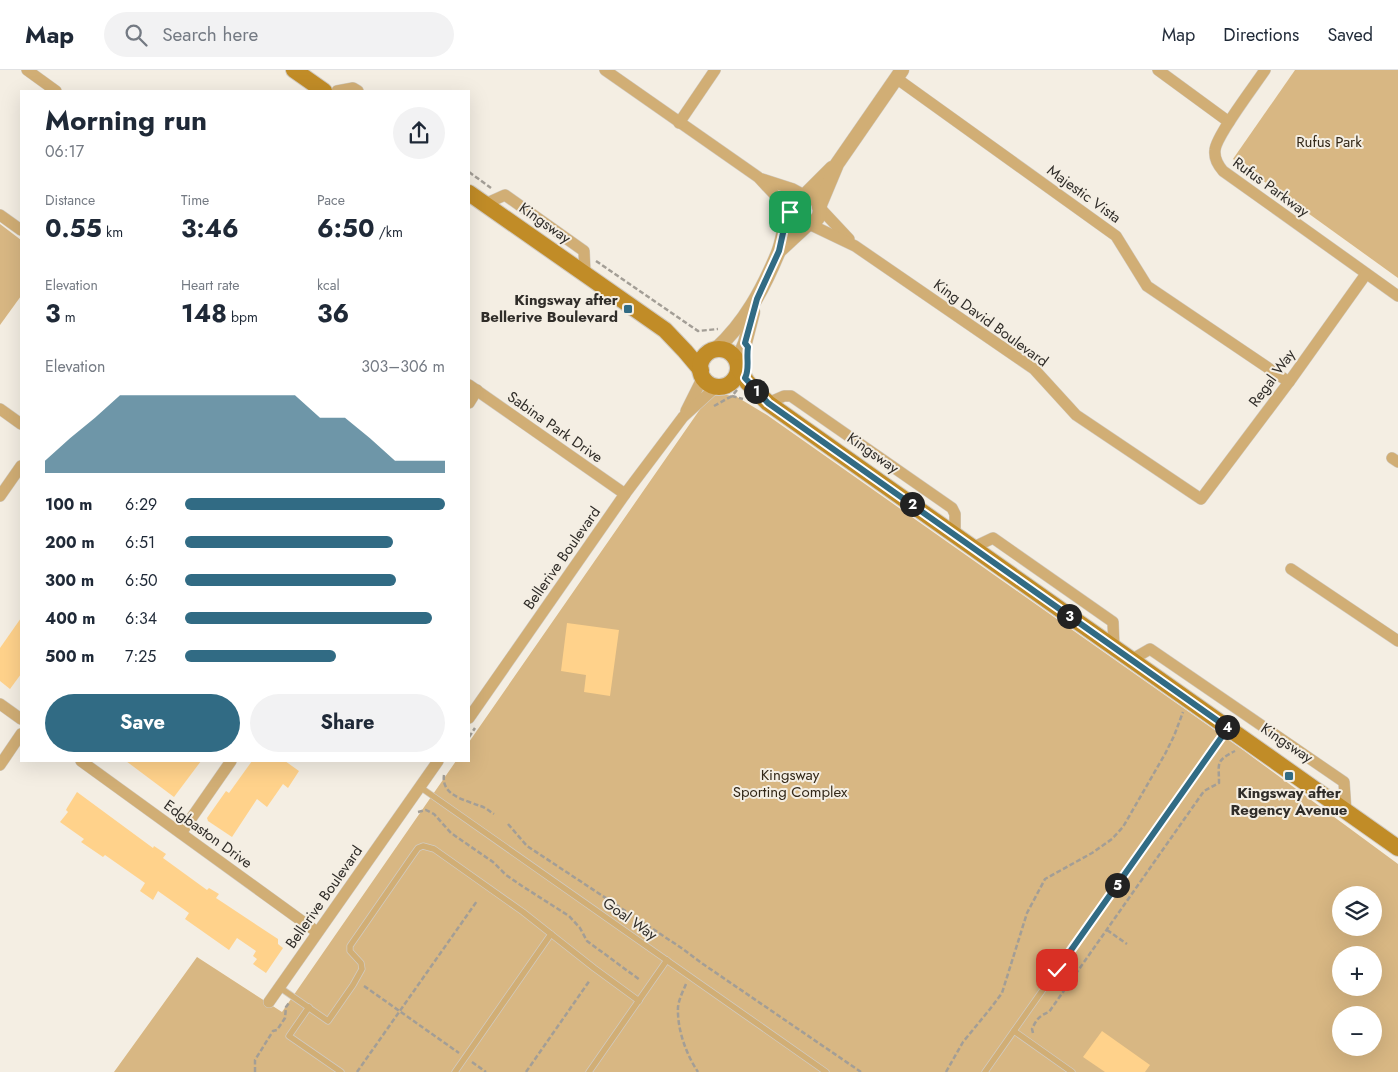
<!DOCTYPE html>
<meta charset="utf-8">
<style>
body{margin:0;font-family:Jost,sans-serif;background:#f2f2f3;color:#1f2937;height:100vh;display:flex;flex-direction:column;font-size:19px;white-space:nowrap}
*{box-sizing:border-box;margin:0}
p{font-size:16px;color:#747a83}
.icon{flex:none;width:28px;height:28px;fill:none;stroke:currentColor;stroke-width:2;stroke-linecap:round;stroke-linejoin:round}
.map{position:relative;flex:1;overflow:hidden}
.drawer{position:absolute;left:20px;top:20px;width:450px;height:672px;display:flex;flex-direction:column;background:#fff;border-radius:0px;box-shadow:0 5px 20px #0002}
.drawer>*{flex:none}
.controls{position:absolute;left:1332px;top:816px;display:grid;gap:10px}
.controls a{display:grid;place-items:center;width:50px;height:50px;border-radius:50%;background:#fff;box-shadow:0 5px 20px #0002;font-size:25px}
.pin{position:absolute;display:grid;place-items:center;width:42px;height:42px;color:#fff;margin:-21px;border-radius:10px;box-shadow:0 2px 8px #0006}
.km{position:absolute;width:25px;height:25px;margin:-12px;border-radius:50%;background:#222;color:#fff;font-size:14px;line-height:25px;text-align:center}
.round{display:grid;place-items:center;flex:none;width:52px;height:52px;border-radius:26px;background:#f2f2f3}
.headline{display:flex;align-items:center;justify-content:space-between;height:85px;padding:0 25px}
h1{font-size:28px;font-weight:700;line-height:38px}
.figures{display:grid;grid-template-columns:repeat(3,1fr);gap:8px;height:85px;padding:5px 25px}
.figures div{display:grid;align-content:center}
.figures b{font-size:25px;font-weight:700}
.figures small{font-size:14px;font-weight:400}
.figures p{font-size:14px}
.chart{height:140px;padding:10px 25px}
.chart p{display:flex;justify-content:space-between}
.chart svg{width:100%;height:90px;margin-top:5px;fill:#316b84;opacity:.7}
.primary-button{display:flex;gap:10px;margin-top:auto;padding:10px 25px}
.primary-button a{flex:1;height:58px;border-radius:30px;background:#316b84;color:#fff;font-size:20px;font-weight:700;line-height:58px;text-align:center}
.primary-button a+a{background:#f2f2f3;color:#1f2937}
ul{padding:0 25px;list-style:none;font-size:16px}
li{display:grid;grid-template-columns:80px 60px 1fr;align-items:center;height:38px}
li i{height:12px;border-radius:6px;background:#316b84}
header{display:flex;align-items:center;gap:30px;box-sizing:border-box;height:70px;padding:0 25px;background:#fff;border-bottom:1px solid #e0e1e3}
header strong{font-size:24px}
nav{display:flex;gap:28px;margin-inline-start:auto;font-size:18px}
.search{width:350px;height:45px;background:#f2f2f3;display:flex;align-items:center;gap:12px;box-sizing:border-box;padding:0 18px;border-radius:28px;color:#747a83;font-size:19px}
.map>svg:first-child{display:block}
.green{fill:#d8b783;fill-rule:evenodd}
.building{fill:#ffd28b}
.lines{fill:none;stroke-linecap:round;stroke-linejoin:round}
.service-casing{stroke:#d1cbc2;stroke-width:7}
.minor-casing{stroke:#d1cbc2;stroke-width:12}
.tertiary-casing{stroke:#d1cbc2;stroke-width:15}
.secondary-casing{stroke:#d1cbc2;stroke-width:18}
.path{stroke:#a39e96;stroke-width:2.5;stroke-dasharray:5 2.5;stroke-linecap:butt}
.service{stroke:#d1ae75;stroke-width:5.5}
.minor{stroke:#d1ae75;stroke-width:11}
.tertiary{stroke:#d1ae75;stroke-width:14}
.secondary{stroke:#c18c27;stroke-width:16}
.route-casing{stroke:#fff;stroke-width:10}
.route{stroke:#316b84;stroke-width:6}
.poi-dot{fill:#316b84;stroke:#f4eee3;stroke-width:2}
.labels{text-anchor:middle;stroke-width:4;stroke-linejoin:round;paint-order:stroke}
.park-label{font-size:15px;fill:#332818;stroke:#f4eee3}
.street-label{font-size:15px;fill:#302d29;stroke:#f4eee3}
.poi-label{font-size:15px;font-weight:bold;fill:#302d29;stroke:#f4eee3;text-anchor:end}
</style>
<header>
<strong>Map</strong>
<div class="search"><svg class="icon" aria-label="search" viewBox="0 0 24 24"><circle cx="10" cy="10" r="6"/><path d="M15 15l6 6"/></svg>Search here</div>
<nav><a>Map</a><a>Directions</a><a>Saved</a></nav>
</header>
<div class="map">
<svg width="1398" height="1002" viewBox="0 0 1398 1002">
<rect width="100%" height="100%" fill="#f4eee3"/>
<g class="green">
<path d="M1295 0H1398V208L1233 89Z"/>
<path d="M0 154 21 170V226L0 255Z"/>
<path d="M712 322 737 327 767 345 1243 680 1398 794V1002H114L197 887 282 942 456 691H469V672ZM1341 825H1374V858H1341ZM1341 885H1374V918H1341ZM1341 945H1374V978H1341Z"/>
</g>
<g class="building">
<path d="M21 548V604L10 619 0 611V578Z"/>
<path d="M567 553 619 560 610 626 584 622 586 605 561 601Z"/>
<path d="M126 691H201L174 727Z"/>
<path d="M252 691H285L299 701 288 718 283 714 267 737 257 729 232 767 208 751 207 748 226 721 229 723Z"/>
<path d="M77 722 153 778 154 776 166 784 163 788 207 820 209 818 219 824 216 828 278 869V874L283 878 266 903 253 894 257 889 253 886 256 881 237 868 229 880 185 849 189 843 158 821 153 830 140 821 145 813 105 785 103 787 81 772 84 769 60 752 68 742 66 740 67 738Z"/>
<path d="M1102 961 1150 995 1145 1002H1105L1083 987Z"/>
</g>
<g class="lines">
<defs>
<g id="service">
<path d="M420 717 826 1002"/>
<path d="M279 917 328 951 353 915 362 899 361 893 350 881V876L413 785 418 778 423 776 434 779 523 842 594 898 639 931"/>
<path d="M309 937 289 966 341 1002"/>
<path d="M1014 961 1072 1002"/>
<path d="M455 1002 551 864"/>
<path d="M589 1002 667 890"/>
<path d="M985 1002 1227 658"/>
</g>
<g id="minor">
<path d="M27 0 56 21"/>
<path d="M605 0 758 107 789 140"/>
<path d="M1158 0 1229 52"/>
<path d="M1265 0C1255 15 1216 66 1215 80 1214 89 1218 95 1223 101L1398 226"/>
<path d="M896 8 1116 166 1147 216 1289 312"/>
<path d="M337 21 353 18 358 21"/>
<path d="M679 53 715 0"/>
<path d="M762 109 793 119 804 125"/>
<path d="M485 134 505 125 584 181 585 203"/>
<path d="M820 138 849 169"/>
<path d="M0 145 21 160"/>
<path d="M809 154 855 176 1034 299 1076 345 1201 429 1289 312 1366 204"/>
<path d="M469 315 625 424"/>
<path d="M469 333 477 320"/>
<path d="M768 333 784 326H791L952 438 955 444V465"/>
<path d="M0 339 21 354"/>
<path d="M686 341 703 307"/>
<path d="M1392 388 1398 392"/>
<path d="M0 426 21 396"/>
<path d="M972 478 993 468 1113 552 1114 578"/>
<path d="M1291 499 1398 571"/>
<path d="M1131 590 1150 579 1344 712 1346 742"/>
<path d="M0 634 21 649"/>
<path d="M469 648 625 424 683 347 717 316"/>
<path d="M81 691 317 862"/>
<path d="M0 695 21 664"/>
<path d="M181 763 231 691"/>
<path d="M269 932 438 691"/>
</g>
<g id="tertiary">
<circle cx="805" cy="140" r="15"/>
<path d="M805 125 832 98"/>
<path d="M819 137 837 94 902 0"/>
<path d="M779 181 807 155"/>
<path d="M716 279C745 253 763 219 778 183 783 170 784 156 790 142"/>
<path d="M737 292 745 273 753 242"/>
</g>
<g id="secondary">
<path d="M294 0 324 21"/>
<path d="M469 123 665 260 685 281 701 300"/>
<circle cx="719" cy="298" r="19"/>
<path d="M738 297 747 312 768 333 1398 778"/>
</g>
</defs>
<use href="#service" class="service-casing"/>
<use href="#minor" class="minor-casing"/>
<use href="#tertiary" class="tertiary-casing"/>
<use href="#secondary" class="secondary-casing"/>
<g class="path">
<path d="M469 102 491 118"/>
<path d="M596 191 698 261 718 259"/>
<path d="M737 320 732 326 743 329"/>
<path d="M714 336 732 326"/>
<path d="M469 667 475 658"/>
<path d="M444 705C441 726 466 730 480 736 485 737 489 741 494 744"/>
<path d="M418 742 426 740 434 744 451 763 493 792 506 805 522 816 569 846 580 858 587 871 640 910"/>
<path d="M508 754 527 776 683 879 703 894 861 1002"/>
<path d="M1107 860 1127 874"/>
<path d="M686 914C683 921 679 929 678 937 677 959 686 984 698 1002"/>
<path d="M364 916 459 983"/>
<path d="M1033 963 1032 959C1036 950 1040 945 1049 942L1204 721 1219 713C1219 693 1215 691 1235 681"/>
<path d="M472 992 486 1002"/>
<path d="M255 1002V990L273 961 277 960 285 948 286 937 289 933"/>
<path d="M357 1002 477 831"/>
<path d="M526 1002 590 910"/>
<path d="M946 1002 963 972 990 939 1002 923 1027 843 1045 809 1092 783 1112 769 1123 757 1165 684 1174 666 1183 642"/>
</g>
<use href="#service" class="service"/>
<use href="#minor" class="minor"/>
<use href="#tertiary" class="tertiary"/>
<use href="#secondary" class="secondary"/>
</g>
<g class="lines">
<defs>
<path id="route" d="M790 142 785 154 779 181 757 229 745 273 748 277C746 288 750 299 745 308L768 333 1228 658 1057 900"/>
</defs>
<use href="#route" class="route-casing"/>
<use href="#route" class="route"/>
</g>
<g class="poi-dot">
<rect x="623" y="234" width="10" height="10" rx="2.5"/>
<rect x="1284" y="701" width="10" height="10" rx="2.5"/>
</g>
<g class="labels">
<g class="park-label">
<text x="1329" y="77">Rufus Park</text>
<text x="790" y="710">Kingsway<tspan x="790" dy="17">Sporting Complex</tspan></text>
</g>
<g class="street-label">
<text transform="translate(1271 117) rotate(36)" y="5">Rufus Parkway</text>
<text transform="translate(1084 124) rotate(36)" y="5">Majestic Vista</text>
<text transform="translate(545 153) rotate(35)" y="5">Kingsway</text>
<text transform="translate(991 253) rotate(36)" y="5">King David Boulevard</text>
<text transform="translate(1272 308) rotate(-54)" y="5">Regal Way</text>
<text transform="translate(555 357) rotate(35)" y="5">Sabina Park Drive</text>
<text transform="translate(873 383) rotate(35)" y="5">Kingsway</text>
<text transform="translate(562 488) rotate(-55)" y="5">Bellerive Boulevard</text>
<text transform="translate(1287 673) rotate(34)" y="5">Kingsway</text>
<text transform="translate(208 764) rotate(36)" y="5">Edgbaston Drive</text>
<text transform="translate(324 827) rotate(-55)" y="5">Bellerive Boulevard</text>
<text transform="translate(630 849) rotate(35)" y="5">Goal Way</text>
</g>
<g class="poi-label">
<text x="618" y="235">Kingsway after<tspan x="618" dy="17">Bellerive Boulevard</tspan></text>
<text x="1289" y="728" text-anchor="middle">Kingsway after<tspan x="1289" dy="17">Regency Avenue</tspan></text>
</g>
</g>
</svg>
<div class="controls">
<a><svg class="icon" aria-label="layers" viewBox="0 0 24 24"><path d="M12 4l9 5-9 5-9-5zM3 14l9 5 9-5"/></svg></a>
<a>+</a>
<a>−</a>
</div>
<div class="pin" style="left:790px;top:142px;background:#1e9e55"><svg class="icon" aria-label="arrive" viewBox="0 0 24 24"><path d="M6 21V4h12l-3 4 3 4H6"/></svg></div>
<div class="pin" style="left:1057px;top:900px;background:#d93025"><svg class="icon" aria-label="check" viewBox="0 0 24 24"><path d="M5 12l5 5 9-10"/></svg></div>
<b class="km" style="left:756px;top:321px">1</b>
<b class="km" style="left:912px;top:434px">2</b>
<b class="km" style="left:1069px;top:546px">3</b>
<b class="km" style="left:1227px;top:657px">4</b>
<b class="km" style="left:1117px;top:815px">5</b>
<section class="drawer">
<div class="headline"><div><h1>Morning run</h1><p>06:17</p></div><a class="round"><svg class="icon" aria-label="share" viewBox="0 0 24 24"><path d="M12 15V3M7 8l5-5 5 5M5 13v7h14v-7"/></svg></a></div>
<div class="figures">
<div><p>Distance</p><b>0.55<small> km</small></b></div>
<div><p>Time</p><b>3:46</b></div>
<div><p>Pace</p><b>6:50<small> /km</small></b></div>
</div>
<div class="figures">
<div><p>Elevation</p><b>3<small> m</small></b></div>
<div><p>Heart rate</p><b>148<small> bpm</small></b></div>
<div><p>kcal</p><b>36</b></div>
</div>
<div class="chart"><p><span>Elevation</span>303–306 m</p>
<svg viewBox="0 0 160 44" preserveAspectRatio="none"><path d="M0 44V38L10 27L20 17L30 6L40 6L50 6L60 6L70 6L80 6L90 6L100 6L110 17L120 17L130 27L140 38L150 38L160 38V44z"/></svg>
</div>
<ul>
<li><b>100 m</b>6:29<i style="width:100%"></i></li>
<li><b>200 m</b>6:51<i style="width:80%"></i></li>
<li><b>300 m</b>6:50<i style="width:81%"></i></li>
<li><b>400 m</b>6:34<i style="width:95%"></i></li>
<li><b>500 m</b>7:25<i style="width:58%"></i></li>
</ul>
<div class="primary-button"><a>Save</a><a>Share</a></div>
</section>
</div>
